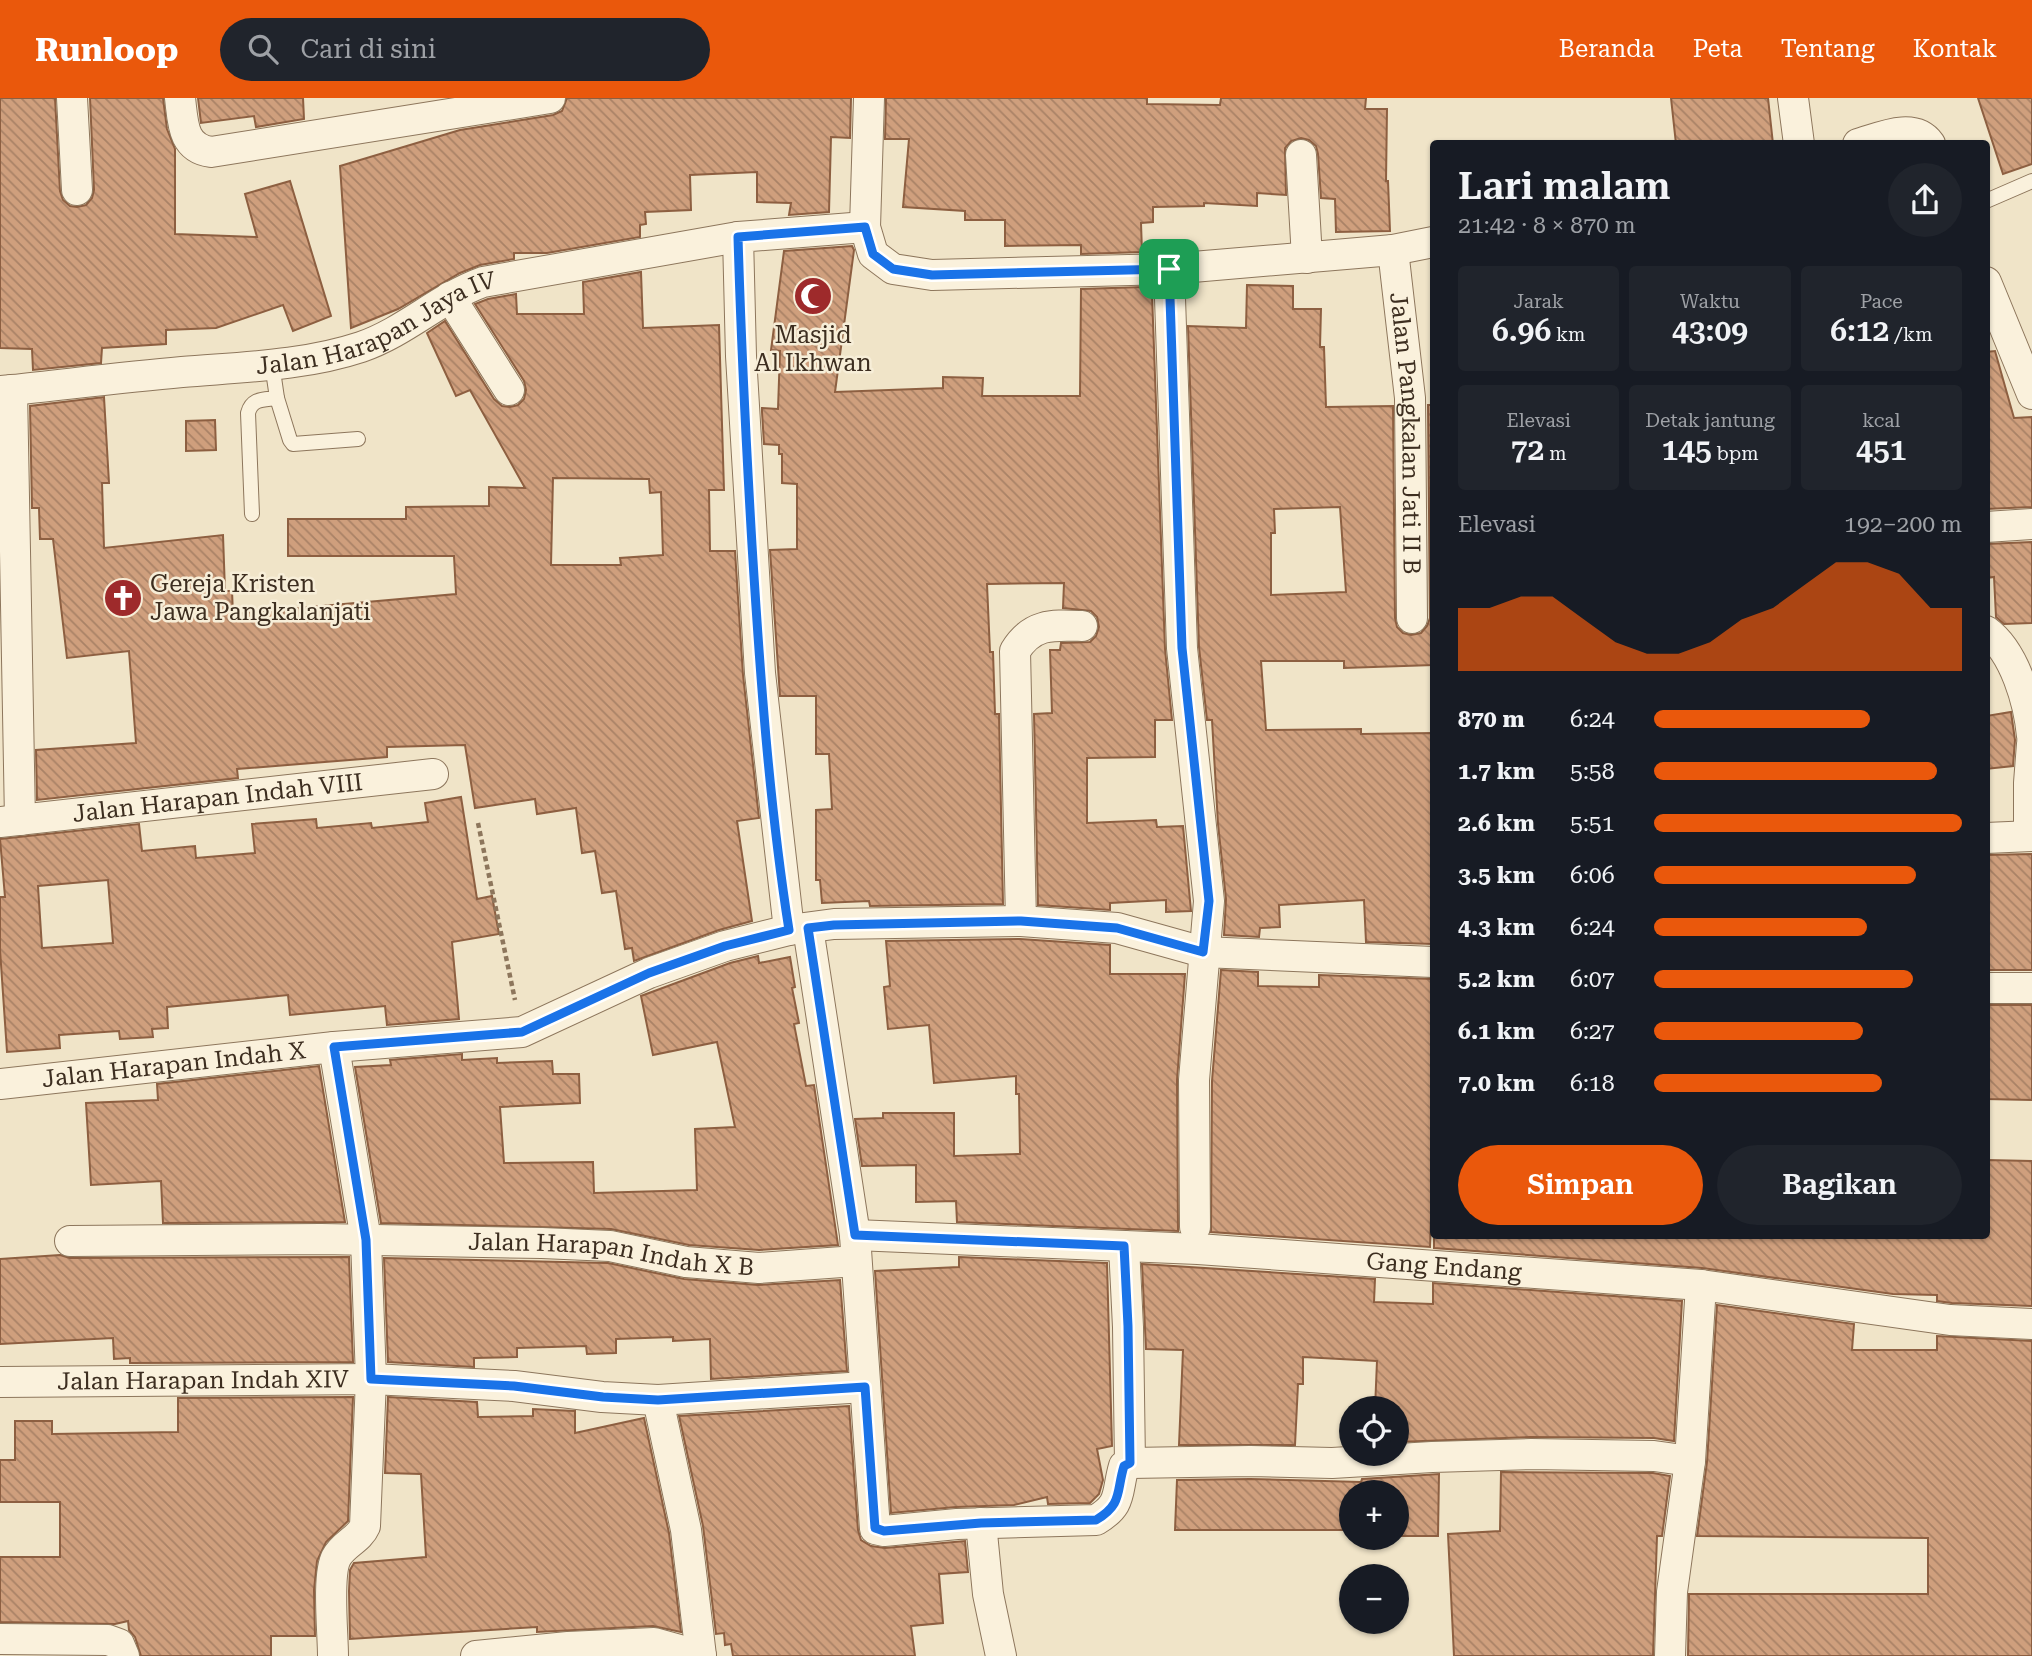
<!DOCTYPE html>
<html lang="id">
<meta charset="utf-8">
<style>
body{margin:0;font-family:"Roboto Serif",serif;background:#20242c;color:#f1f3f6;height:100vh;display:flex;flex-direction:column;font-size:26px;white-space:nowrap}
*{box-sizing:border-box;margin:0}
p{font-size:23px;color:#9ea1a6}
.icon{flex:none;width:38px;height:38px;fill:none;stroke:currentColor;stroke-width:2;stroke-linecap:round;stroke-linejoin:round}
.map{position:relative;flex:1;overflow:hidden}
.sheet{position:absolute;left:1430px;top:42px;width:560px;height:1099px;display:flex;flex-direction:column;background:#171b24;border-radius:7px;box-shadow:0 2px 5px #0004}
.sheet>*{flex:none}
.tools{position:absolute;left:1339px;top:1298px;display:grid;gap:14px}
.tools a{display:grid;place-items:center;width:70px;height:70px;border-radius:50%;background:#171b24;box-shadow:0 2px 5px #0004;font-size:35px}
.pin{position:absolute;display:grid;place-items:center;width:60px;height:60px;color:#fff;margin:-30px;border-radius:14px;box-shadow:0 4px 10px #0006}
.round{display:grid;place-items:center;flex:none;width:74px;height:74px;border-radius:37px;background:#20242c}
.headline{display:flex;align-items:center;justify-content:space-between;height:119px;padding:0 28px}
h1{font-size:38px;font-weight:600;line-height:52px}
.stats{display:grid;grid-template-columns:repeat(3,1fr);gap:10px;height:119px;padding:7px 28px}
.stats div{display:grid;align-content:center;border-radius:7px;background:#20242c;text-align:center}
.stats b{font-size:30px;font-weight:600}
.stats small{font-size:19px;font-weight:400}
.stats p{font-size:19px}
.chart{height:196px;padding:14px 28px}
.chart p{display:flex;justify-content:space-between}
.chart svg{width:100%;height:126px;margin-top:7px;fill:#ea580c;opacity:.7}
.cta{display:flex;gap:14px;margin-top:auto;padding:14px 28px}
.cta a{flex:1;height:80px;border-radius:42px;background:#ea580c;color:#fff;font-size:28px;font-weight:600;line-height:80px;text-align:center}
.cta a+a{background:#20242c;color:#f1f3f6}
ul{padding:0 28px;list-style:none;font-size:23px}
li{display:grid;grid-template-columns:112px 84px 1fr;align-items:center;height:52px}
li i{height:18px;border-radius:9px;background:#ea580c}
header{display:flex;align-items:center;gap:42px;box-sizing:border-box;height:98px;padding:0 35px;background:#ea580c;color:#fff}
header strong{font-size:33px}
nav{display:flex;gap:38px;margin-inline-start:auto;font-size:24px}
.search{width:490px;height:63px;background:#20242c;display:flex;align-items:center;gap:18px;box-sizing:border-box;padding:0 24px;border-radius:38px;color:#9ea1a6;font-size:26px}
.map>svg:first-child{display:block}
.building{fill:url(#building-back-hatch);stroke:#8d5f41;stroke-width:2;fill-rule:evenodd}
.lines{fill:none;stroke-linecap:round;stroke-linejoin:round}
.lane-casing{stroke:#8d765c;stroke-width:16}
.street-casing{stroke:#8d765c;stroke-width:32}
.path{stroke:#8d765c;stroke-width:4.5;stroke-dasharray:5 3.5;stroke-linecap:butt}
.lane{stroke:#faf1dc;stroke-width:14}
.street{stroke:#faf1dc;stroke-width:30}
.route-casing{stroke:#fff;stroke-width:14}
.route{stroke:#1a73e8;stroke-width:9}
.labels{text-anchor:middle;stroke-width:5;stroke-linejoin:round;paint-order:stroke}
.street-label{font-size:24px;fill:#3d2e20;stroke:#f7eed8}
.poi-label{font-size:24px;fill:#3d2e20;stroke:#f7eed8}
</style>
<header>
<strong>Runloop</strong>
<div class="search"><svg class="icon" aria-label="search" viewBox="0 0 24 24"><circle cx="10" cy="10" r="6"/><path d="M15 15l6 6"/></svg>Cari di sini</div>
<nav><a>Beranda</a><a>Peta</a><a>Tentang</a><a>Kontak</a></nav>
</header>
<div class="map">
<svg width="2032" height="1558" viewBox="0 0 2032 1558">
<defs>
<pattern id="building-back-hatch" width="6" height="6" patternUnits="userSpaceOnUse" patternTransform="scale(1.75)"><rect width="6" height="6" fill="#cf9f7d"/><path d="M-1 5l2 2M0 0l6 6M5-1l2 2" fill="none" stroke="#a98266"/></pattern>
</defs>
<rect width="100%" height="100%" fill="#f0e4c8"/>
<g class="building">
<path d="M0 0H55L60 93 63 102 70 108 77 109 86 107 92 100 94 92 90 0H163L167 31 175 51V136L257 139 245 96 290 83 331 218 293 233 283 207 216 230 166 232V246L102 250 101 265 33 272 32 251 0 250Z"/>
<path d="M198 0H303L304 21 256 29 254 18 201 25Z"/>
<path d="M567 0H851L850 40 831 39 829 114 789 117 791 105 757 104V74L690 77 691 112 645 114 646 126 640 127V139L547 155H514V161L480 167 460 175 398 211 351 230 340 68 460 32 553 17 562 13Z"/>
<path d="M886 0H1147V6L1220 7 1221 0H1366L1365 11H1387L1386 83H1388L1390 133 1336 134 1335 101 1321 100 1318 56 1316 48 1309 42 1301 40 1291 43 1285 50 1286 97 1257 95V108L1204 105V108L1153 109V124L1141 125 1142 154 1081 156V147L1005 148V122H965V113L903 109 909 41H885Z"/>
<path d="M1671 0H1768L1773 46H1676Z"/>
<path d="M1978 0H2032V66L2003 76Z"/>
<path d="M852 148 854 152 835 294 943 290V279L983 280 982 298H1080L1081 191 1143 189 1144 196H1152L1165 551 1172 622H1155V659L1087 660V725L1156 722 1157 729 1183 728 1191 813 1166 814V802L1110 805V812L1038 807 1034 616 1052 615 1050 552H1060L1061 545 1090 544 1096 538 1099 529 1097 519 1091 513 1063 510 1064 485 987 486 990 554H993L995 616H999L1003 806 870 808 869 803 822 805 820 782H816V712L832 711 829 656H816V598H780L770 452 797 451V386L782 385V356H779V347L764 346 762 314V310L778 311 780 253 771 252 784 153Z"/>
<path d="M641 174 643 230 719 227 724 392H709L710 453H735L743 577 759 720 737 723 752 823 719 832 634 863 632 850 625 851 616 793 602 795 595 753 582 755 576 710 537 716 535 701 475 710 465 647 387 649V659L237 671 238 680 37 702 36 652 136 645 129 553 67 560 53 441H40L39 410H32L30 308 104 299 109 385H102L104 450 223 437 225 493H232L233 516 456 496 454 458H288V421H406V409L489 408V389L525 390 470 292 456 298 427 235 445 223 494 301 502 308 510 309 518 307 524 301 526 292 524 283 475 206 488 201 516 196 517 216H584L583 184ZM553 380 649 381 650 395 661 394 663 457 620 460 621 467H551Z"/>
<path d="M1247 187 1293 188V211H1321L1320 249H1324L1326 309 1393 308 1395 520 1397 529 1403 535 1411 537 1421 535 1427 528 1430 520 1428 307H1433V567L1344 570V563H1261L1266 632 1361 631V636L1433 635V846L1366 844 1364 802 1279 807 1280 829 1260 830 1259 839 1224 837 1226 801 1218 726 1212 622H1207L1199 549 1188 228 1246 230ZM1340 409 1346 494 1271 497V435H1275L1274 411Z"/>
<path d="M1995 253 2014 320 2032 319V409L1986 411V254Z"/>
<path d="M215 322 216 352 186 353V323Z"/>
<path d="M2032 444V525L2004 526 1996 519 1994 479 1986 480V446Z"/>
<path d="M2011 614 2015 642 2013 668 1986 671V618Z"/>
<path d="M461 699 477 801 492 798 499 836 452 844 459 921 387 927 385 908 290 917 288 897 167 909 168 930 152 931 153 939 120 941 119 933 59 937 60 950 7 954 0 852V799H5L0 741 139 726 142 753 195 748 196 760 255 755 252 726 316 721 317 730 371 725 372 730 428 724 425 705ZM108 782 113 845 42 850 38 788Z"/>
<path d="M2032 756V872H1986V757Z"/>
<path d="M1020 841 1110 847V876H1185L1177 982 1178 1133 957 1124 956 1103 916 1104V1067L862 1068 855 1021 883 1020V1015H954V1058L1020 1056 1019 996H1016V978L934 985 929 927 888 931 884 889 890 888 886 843Z"/>
<path d="M758 858 759 865 790 859 795 889 792 890 799 925 794 926 806 988 814 987 838 1147 759 1152 689 1147 611 1131 381 1125 355 969 391 967 390 962 462 956V962L497 960V965L552 963 553 976H579L580 1005 500 1009 504 1065 593 1064 594 1095 697 1092 695 1031 735 1029 717 944 653 957 641 898 730 865Z"/>
<path d="M1221 872 1258 874V888L1319 889V877L1433 881V1061L1430 1149 1211 1134 1212 983Z"/>
<path d="M1986 907H2032V1002L1986 1001Z"/>
<path d="M319 968 345 1124 163 1125 161 1083 91 1087 86 1005 158 1002 157 986Z"/>
<path d="M1986 1062 2032 1063V1208L1952 1205 1937 1203V1197L1893 1196 1702 1170 1434 1150V1138H1986Z"/>
<path d="M60 1157 70 1160 349 1159 353 1264 130 1265V1260L114 1261 113 1240 0 1246V1161Z"/>
<path d="M959 1159 1107 1165 1112 1348 1097 1351 1103 1382 1099 1396 1090 1405 1048 1406 1047 1399 1014 1407 956 1409 891 1415 875 1173 959 1169Z"/>
<path d="M384 1160 608 1165 684 1181 758 1187 840 1182 847 1273 711 1281 710 1241 673 1243V1239L616 1241V1255L587 1256 586 1248 517 1250V1259L474 1260V1269L388 1264Z"/>
<path d="M1142 1166 1375 1181 1374 1204 1433 1206V1185L1682 1203 1674 1343 1654 1340 1530 1339 1396 1344V1311H1375L1377 1263 1303 1259V1286H1298L1295 1347H1179L1183 1252 1146 1251Z"/>
<path d="M1717 1207 1854 1226 1852 1252H1937V1238L2032 1243V1558H1688L1689 1496H1928V1440L1697 1438 1707 1364Z"/>
<path d="M353 1299 348 1423 326 1444 317 1463 314 1492 315 1538H271V1558H141L135 1539 129 1532 128 1523 115 1526 0 1524V1459H60V1404H0V1362H15V1323H52V1336L178 1334V1300Z"/>
<path d="M388 1299 477 1304 478 1319 533 1318V1311L575 1313V1335L644 1320 669 1435 681 1534 653 1528 537 1534V1529L350 1541 349 1493 350 1472 354 1465 426 1459 421 1376 385 1375Z"/>
<path d="M849 1308 858 1432 861 1442 871 1448 885 1450 965 1443 968 1474 939 1476 943 1525 911 1528 915 1558H733L731 1546 725 1547 724 1535 716 1536 703 1428 679 1318Z"/>
<path d="M1501 1374 1653 1375 1670 1378 1662 1438H1657L1653 1558H1454L1448 1436 1500 1433Z"/>
<path d="M1439 1376 1438 1438H1396V1395H1351V1432H1175L1177 1382 1250 1381 1361 1384 1362 1381Z"/>
</g>
<g class="lines">
<defs>
<g id="lane">
<path d="M1986 103 2032 83"/>
<path d="M277 300 290 342 293 346 358 341"/>
<path d="M252 416 248 315C252 300 263 302 277 300L272 266"/>
</g>
<g id="street">
<path d="M72 0 77 92"/>
<path d="M180 0C183 24 182 50 211 54L550 0"/>
<path d="M869 0 865 129 873 156 893 171 932 177 1169 171 1393 152 1433 144"/>
<path d="M1793 0 1799 46"/>
<path d="M1858 46C1879 40 1914 23 1930 46"/>
<path d="M1301 57 1307 160"/>
<path id="s1" d="M1393 152 1410 300 1412 520"/>
<path d="M1169 171 1182 550 1209 803 1194 982 1195 1129"/>
<path d="M1986 184 2032 296"/>
<path d="M450 199 509 292"/>
<path id="s2" d="M12 292C69 286 125 279 182 274 241 269 304 268 361 249 405 234 439 200 483 184L738 139"/>
<path d="M0 293 12 292 20 722"/>
<path d="M1986 429 2032 426"/>
<path d="M1986 533C2015 554 2029 605 2032 638"/>
<path id="s3" d="M0 724 433 676"/>
<path d="M2029 738V685L2032 646"/>
<path d="M1986 740 2032 738"/>
<path d="M1021 823 1015 553C1032 525 1053 527 1082 528"/>
<path d="M808 830 855 1137 875 1431 884 1433 957 1426 1096 1422C1123 1406 1116 1395 1124 1368L1130 1365 1128 1229 1124 1148"/>
<path d="M789 832 760 575 741 258 738 139 865 129"/>
<path d="M1986 890H2032"/>
<path id="s4" d="M0 986 334 949 522 934 649 875 725 848 789 832 834 826 1021 823 1117 830 1203 854 1433 864"/>
<path id="s5" d="M855 1137 1198 1151 1701 1187 1950 1222 2032 1226"/>
<path id="s6" d="M70 1143 321 1141 542 1145 610 1148 686 1164 759 1170 856 1163"/>
<path id="s7" d="M0 1284 371 1281 514 1288 602 1299 658 1302 865 1289"/>
<path d="M658 1302 686 1432 701 1558"/>
<path d="M1130 1365 1250 1363 1332 1365 1432 1359 1531 1356 1654 1358 1690 1363"/>
<path d="M981 1425 988 1496 1001 1558"/>
<path d="M0 1541 108 1542 119 1546 124 1558"/>
<path d="M333 1558C333 1535 327 1478 336 1460 343 1446 359 1442 365 1428L371 1281 366 1142 334 949"/>
<path d="M476 1558 568 1549 654 1545 701 1558"/>
<path d="M1670 1558 1672 1494 1690 1363 1701 1187"/>
</g>
</defs>
<use href="#lane" class="lane-casing"/>
<use href="#street" class="street-casing"/>
<path class="path" d="M478 725 515 902"/>
<use href="#lane" class="lane"/>
<use href="#street" class="street"/>
</g>
<g class="lines">
<defs>
<path id="route" d="M865 129 873 156 893 171 932 177 1169 171 1182 550 1209 803 1203 854 1117 830 1021 823 834 827 808 830 855 1137 1124 1148 1128 1228 1130 1365 1124 1368C1116 1394 1123 1406 1096 1422L981 1425 884 1433 875 1430 865 1289 658 1302 603 1299 514 1288 371 1281 366 1142 334 949 522 934 649 875 725 848 789 832C769 705 760 575 752 447 746 344 741 242 738 139Z"/>
</defs>
<use href="#route" class="route-casing"/>
<use href="#route" class="route"/>
</g>
<defs>
<symbol id="mosque-disc" viewBox="-11 -11 22 22"><circle r="9.5" fill="#9e2a2b" stroke="#f7eed8"/><path d="M3.5-4.9A6 6 0 1 0 3.5 4.9A5 5 0 1 1 3.5-4.9Z" fill="#fff"/></symbol>
<symbol id="church-disc" viewBox="-11 -11 22 22"><circle r="9.5" fill="#9e2a2b" stroke="#f7eed8"/><path d="M-1.2-6h2.4v3.5h3.3v2.4h-3.3V6h-2.4V-.1h-3.3v-2.4h3.3Z" fill="#fff"/></symbol>
</defs>
<g fill-rule="evenodd">
<use href="#mosque-disc" x="791" y="176" width="44" height="44"/>
<use href="#church-disc" x="101" y="478" width="44" height="44"/>
</g>
<g class="labels">
<g class="street-label">
<text dy="8" stroke="none"><textPath href="#s2" startOffset="374">Jalan Harapan Jaya IV</textPath></text>
<text dy="8" stroke="none"><textPath href="#s1" startOffset="184">Jalan Pangkalan Jati II B</textPath></text>
<text dy="8" stroke="none"><textPath href="#s3" startOffset="219">Jalan Harapan Indah VIII</textPath></text>
<text dy="8" stroke="none"><textPath href="#s4" startOffset="175">Jalan Harapan Indah X</textPath></text>
<text dy="8" stroke="none"><textPath href="#s6" startOffset="542">Jalan Harapan Indah X B</textPath></text>
<text dy="8" stroke="none"><textPath href="#s5" startOffset="590">Gang Endang</textPath></text>
<text dy="8" stroke="none"><textPath href="#s7" startOffset="203">Jalan Harapan Indah XIV</textPath></text>
</g>
<g class="poi-label">
<text x="813" y="245">Masjid<tspan x="813" dy="28">Al Ikhwan</tspan></text>
<text x="150" y="494" text-anchor="start">Gereja Kristen<tspan x="150" dy="28">Jawa Pangkalanjati</tspan></text>
</g>
</g>
</svg>
<div class="tools">
<a><svg class="icon" aria-label="locate" viewBox="0 0 24 24"><circle cx="12" cy="12" r="6"/><path d="M12 2v4M12 18v4M2 12h4M18 12h4"/></svg></a>
<a>+</a>
<a>−</a>
</div>
<div class="pin" style="left:1169px;top:171px;background:#1e9e55"><svg class="icon" aria-label="arrive" viewBox="0 0 24 24"><path d="M6 21V4h12l-3 4 3 4H6"/></svg></div>
<section class="sheet">
<div class="headline"><div><h1>Lari malam</h1><p>21:42 · 8 × 870 m</p></div><a class="round"><svg class="icon" aria-label="share" viewBox="0 0 24 24"><path d="M12 15V3M7 8l5-5 5 5M5 13v7h14v-7"/></svg></a></div>
<div class="stats">
<div><p>Jarak</p><b>6.96<small> km</small></b></div>
<div><p>Waktu</p><b>43:09</b></div>
<div><p>Pace</p><b>6:12<small> /km</small></b></div>
</div>
<div class="stats">
<div><p>Elevasi</p><b>72<small> m</small></b></div>
<div><p>Detak jantung</p><b>145<small> bpm</small></b></div>
<div><p>kcal</p><b>451</b></div>
</div>
<div class="chart"><p><span>Elevasi</span>192–200 m</p>
<svg viewBox="0 0 160 44" preserveAspectRatio="none"><path d="M0 44V22L10 22L20 18L30 18L40 26L50 34L60 38L70 38L80 34L90 26L100 22L110 14L120 6L130 6L140 10L150 22L160 22V44z"/></svg>
</div>
<ul>
<li><b>870 m</b>6:24<i style="width:70%"></i></li>
<li><b>1.7 km</b>5:58<i style="width:92%"></i></li>
<li><b>2.6 km</b>5:51<i style="width:100%"></i></li>
<li><b>3.5 km</b>6:06<i style="width:85%"></i></li>
<li><b>4.3 km</b>6:24<i style="width:69%"></i></li>
<li><b>5.2 km</b>6:07<i style="width:84%"></i></li>
<li><b>6.1 km</b>6:27<i style="width:68%"></i></li>
<li><b>7.0 km</b>6:18<i style="width:74%"></i></li>
</ul>
<div class="cta"><a>Simpan</a><a>Bagikan</a></div>
</section>
</div>
